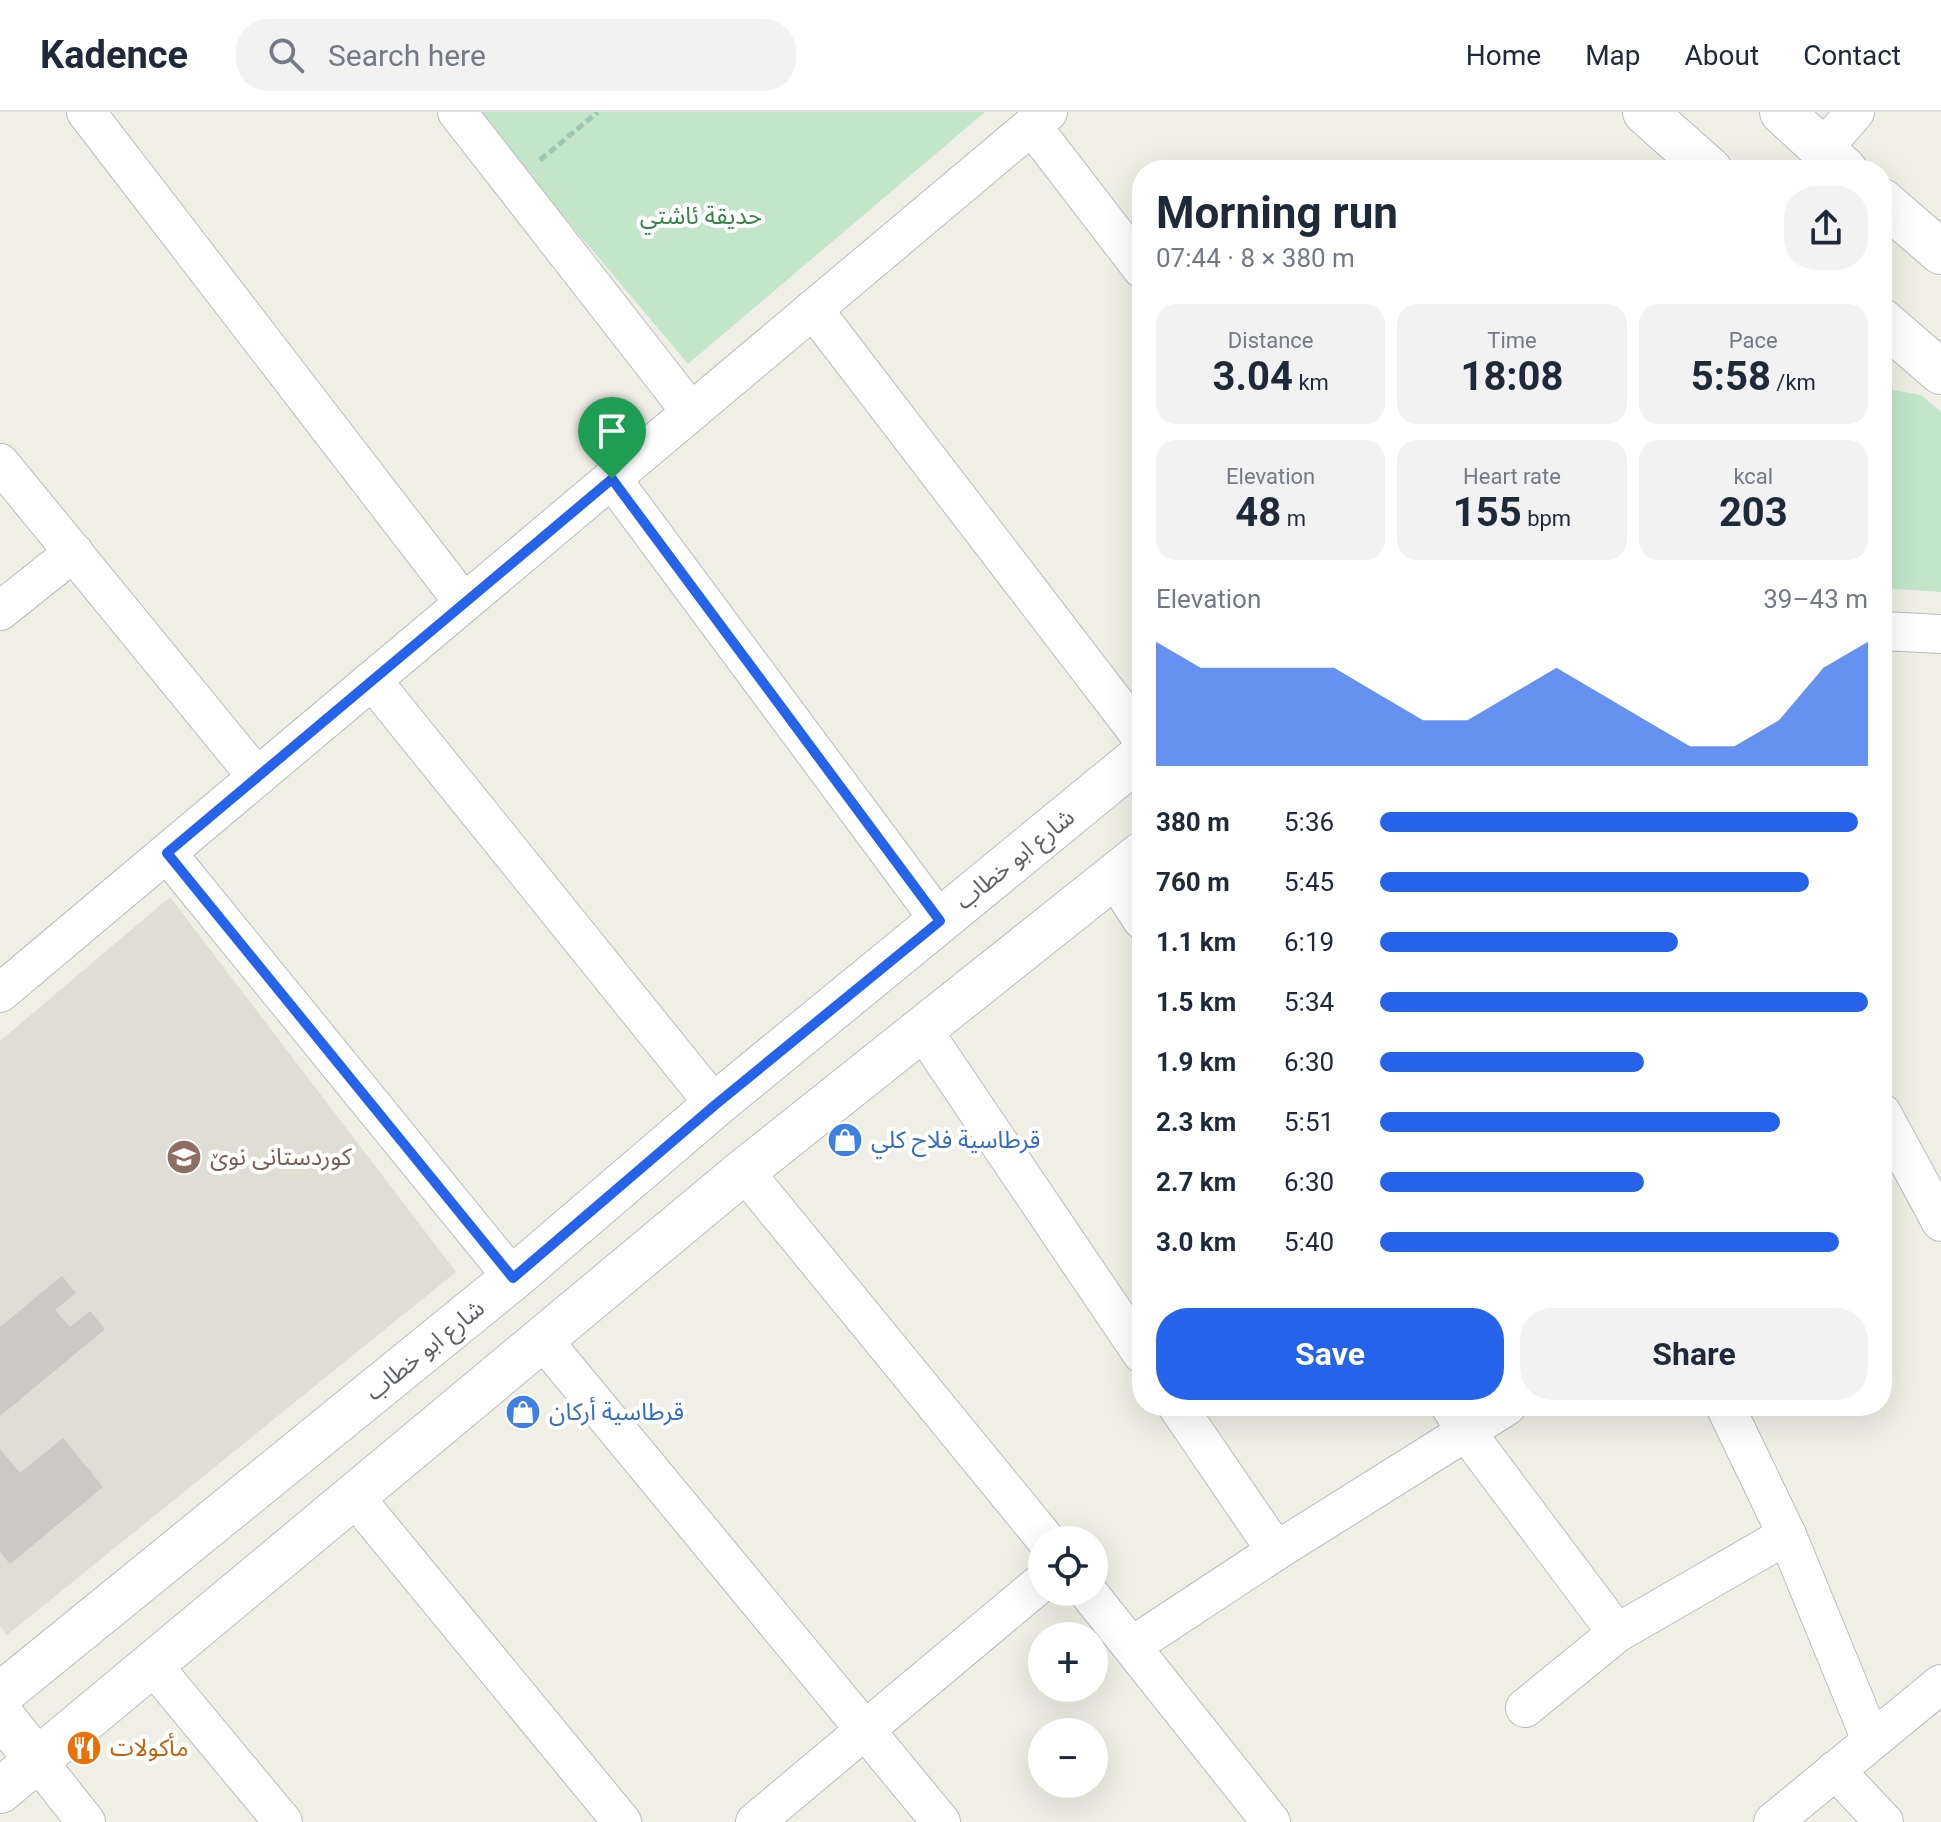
<!DOCTYPE html>
<meta charset="utf-8">
<style>
body{margin:0;font-family:Roboto,"Noto Sans Arabic",sans-serif;background:#f2f2f3;color:#1f2937;height:100vh;display:flex;flex-direction:column;font-size:30px;white-space:nowrap}
*{box-sizing:border-box;margin:0}
p{font-size:26px;color:#747a83}
.icon{flex:none;width:44px;height:44px;fill:none;stroke:currentColor;stroke-width:2;stroke-linecap:round;stroke-linejoin:round}
.map{position:relative;flex:1;overflow:hidden}
.drawer{position:absolute;left:1132px;top:48px;width:760px;height:1256px;display:flex;flex-direction:column;background:#fff;border-radius:32px;box-shadow:0 8px 32px #0002}
.drawer>*{flex:none}
.buttons{position:absolute;left:1028px;top:1414px;display:grid;gap:16px}
.buttons a{display:grid;place-items:center;width:80px;height:80px;border-radius:50%;background:#fff;box-shadow:0 8px 32px #0002;font-size:40px}
.pin{position:absolute;display:grid;place-items:center;width:68px;height:68px;color:#fff;margin:-82px -34px;border-radius:50% 50% 50% 0;rotate:-45deg;box-shadow:0 0 8px #0007}
.pin .icon{rotate:45deg}
.round{display:grid;place-items:center;flex:none;width:84px;height:84px;border-radius:32px;background:#f2f2f3}
.headline{display:flex;align-items:center;justify-content:space-between;height:136px;padding:0 24px}
h1{font-size:44px;font-weight:700;line-height:60px}
.metrics{display:grid;grid-template-columns:repeat(3,1fr);gap:12px;height:136px;padding:8px 24px}
.metrics div{display:grid;align-content:center;border-radius:20px;background:#f2f2f3;text-align:center}
.metrics b{font-size:40px;font-weight:700}
.metrics small{font-size:22px;font-weight:400}
.metrics p{font-size:22px}
.chart{height:224px;padding:16px 24px}
.chart p{display:flex;justify-content:space-between}
.chart svg{width:100%;height:144px;margin-top:8px;fill:#2563eb;opacity:.7}
.primary-button{display:flex;gap:16px;margin-top:auto;padding:16px 24px}
.primary-button a{flex:1;height:92px;border-radius:32px;background:#2563eb;color:#fff;font-size:32px;font-weight:700;line-height:92px;text-align:center}
.primary-button a+a{background:#f2f2f3;color:#1f2937}
ul{padding:0 24px;list-style:none;font-size:26px}
li{display:grid;grid-template-columns:128px 96px 1fr;align-items:center;height:60px}
li i{height:20px;border-radius:10px;background:#2563eb}
header{display:flex;align-items:center;gap:48px;box-sizing:border-box;height:112px;padding:0 40px;background:#fff;border-bottom:2px solid #e0e1e3}
header strong{font-size:38px}
nav{display:flex;gap:44px;margin-inline-start:auto;font-size:28px}
.search{width:560px;height:72px;background:#f2f2f3;display:flex;align-items:center;gap:20px;box-sizing:border-box;padding:0 28px;border-radius:32px;color:#747a83;font-size:30px}
.map>svg:first-child{display:block}
.education{fill:#dfded4}
.green{fill:#c3e6c9}
.building{fill:#cac9c3}
.lines{fill:none;stroke-linecap:round;stroke-linejoin:round}
.street-casing{stroke:#babcc1;stroke-width:40}
.secondary-casing{stroke:#bbbdc3;stroke-width:46}
.path{stroke:#9cc7b0;stroke-width:5;stroke-dasharray:8 4;stroke-linecap:butt}
.street{stroke:#fff;stroke-width:38}
.secondary{stroke:#fff;stroke-width:44}
.route-casing{stroke:#fff;stroke-width:16}
.route{stroke:#2563eb;stroke-width:10}
.labels{text-anchor:middle;stroke-width:8;stroke-linejoin:round;paint-order:stroke}
.park-label{font-size:24px;fill:#378448;stroke:#fff}
.street-label{font-size:24px;fill:#5d6066;stroke:#fff}
.shop-label{font-size:24px;fill:#366cbe;stroke:#fff;text-anchor:start}
.education-label{font-size:24px;fill:#785e54;stroke:#fff;text-anchor:start}
.food-label{font-size:24px;fill:#c56008;stroke:#fff;text-anchor:start}
</style>
<header>
<strong>Kadence</strong>
<div class="search"><svg class="icon" aria-label="search" viewBox="0 0 24 24"><circle cx="10" cy="10" r="6"/><path d="M15 15l6 6"/></svg>Search here</div>
<nav><a>Home</a><a>Map</a><a>About</a><a>Contact</a></nav>
</header>
<div class="map">
<svg width="1941" height="1710" viewBox="0 0 1941 1710">
<rect width="100%" height="100%" fill="#efefe6"/>
<path class="education" d="M170 785 456 1160 7 1523 0 1514V929Z"/>
<g class="green">
<path d="M476 0H985L688 252Z"/>
<path d="M1882 276 1921 283 1941 300V480L1882 476Z"/>
</g>
<g class="building">
<path d="M62 1164 76 1181 55 1198 70 1215 90 1199 105 1217 0 1304V1215Z"/>
<path d="M63 1326 103 1375 10 1452 0 1440V1337L20 1361Z"/>
</g>
<g class="lines">
<defs>
<g id="street">
<path d="M86 0 464 491"/>
<path d="M457 0 691 300"/>
<path d="M1032 14 1142 157"/>
<path d="M1822 38 1855 0"/>
<path d="M813 197 1142 626"/>
<path d="M0 351 257 665"/>
<path d="M612 367 940 809"/>
<path d="M0 499 74 440"/>
<path d="M1882 519 1941 522"/>
<path d="M372 568 715 993"/>
<path d="M167 741 513 1166"/>
<path d="M1114 765 1142 808"/>
<path d="M0 881 1048 0"/>
<path d="M922 917 1142 1242"/>
<path d="M1882 1001 1941 1110"/>
<path d="M744 1059 1046 1428"/>
<path d="M542 1227 941 1710"/>
<path d="M1177 1294 1276 1439"/>
<path d="M1450 1294 1467 1321 1617 1521"/>
<path d="M1725 1294 1787 1423 1871 1628"/>
<path d="M353 1383 622 1710"/>
<path d="M1088 1480 1271 1710"/>
<path d="M1132 1534 1276 1439 1507 1294"/>
<path d="M151 1551 283 1710"/>
<path d="M1525 1596 1617 1521 1787 1423"/>
<path d="M37 1648 86 1710"/>
<path d="M1835 1658 1884 1710"/>
<path d="M755 1710 1042 1470"/>
<path d="M1773 1710 1941 1572"/>
</g>
<g id="secondary">
<path d="M1645 0 1710 58"/>
<path d="M1782 0 1845 58"/>
<path d="M1882 89 1941 140"/>
<path d="M1882 209 1941 260"/>
<path d="M0 1583 513 1166 715 993 1142 643"/>
<path d="M0 1602 37 1648"/>
<path d="M0 1679 744 1059 1142 742"/>
</g>
</defs>
<use href="#street" class="street-casing"/>
<use href="#secondary" class="secondary-casing"/>
<path class="path" d="M540 48 598 0"/>
<use href="#street" class="street"/>
<use href="#secondary" class="secondary"/>
</g>
<g class="lines">
<defs>
<path id="route" d="M612 367 940 809 715 993 513 1166 167 741Z"/>
</defs>
<use href="#route" class="route-casing"/>
<use href="#route" class="route"/>
</g>
<defs>
<symbol id="shop-disc" viewBox="-11 -11 22 22"><circle r="9.5" fill="#3f7fe0" stroke="#fff"/><path d="M-5-2.5h2.3a2.7 3.5 0 0 1 5.4 0H5L5.5 6h-11ZM-1.5-2.5h3a1.5 2.3 0 0 0-3 0Z" fill="#fff"/></symbol>
<symbol id="school-disc" viewBox="-11 -11 22 22"><circle r="9.5" fill="#8d6e63" stroke="#fff"/><path d="M0-5L7-2L0 1L-7-2ZM-4 1L0 2.5L4 1V4Q0 6-4 4Z" fill="#fff"/></symbol>
<symbol id="restaurant-disc" viewBox="-11 -11 22 22"><circle r="9.5" fill="#e8710a" stroke="#fff"/><path d="M-5-6h1v4h1v-4h1v4h1v-4h1v5L-1.5 .5V6h-2V.5L-5-1ZM5-6V6H3V1.5H1.5Q1.5-4 5-6Z" fill="#fff"/></symbol>
</defs>
<g fill-rule="evenodd">
<use href="#shop-disc" x="825" y="1008" width="40" height="40"/>
<use href="#school-disc" x="164" y="1025" width="40" height="40"/>
<use href="#shop-disc" x="503" y="1280" width="40" height="40"/>
<use href="#restaurant-disc" x="64" y="1616" width="40" height="40"/>
</g>
<g class="labels">
<g class="park-label">
<text x="701" y="112">حديقة ئاشتي</text>
</g>
<g class="street-label">
<text transform="translate(1015 747) rotate(-39)" y="8">شارع ابو خطاب</text>
<text transform="translate(425 1238) rotate(-39)" y="8">شارع ابو خطاب</text>
</g>
<g class="shop-label">
<text x="871" y="1036">قرطاسية فلاح كلي</text>
<text x="549" y="1308">قرطاسية أركان</text>
</g>
<g class="education-label">
<text x="210" y="1053">کوردستانی نوێ</text>
</g>
<g class="food-label">
<text x="110" y="1644">مأكولات</text>
</g>
</g>
</svg>
<div class="buttons">
<a><svg class="icon" aria-label="locate" viewBox="0 0 24 24"><circle cx="12" cy="12" r="6"/><path d="M12 2v4M12 18v4M2 12h4M18 12h4"/></svg></a>
<a>+</a>
<a>−</a>
</div>
<div class="pin" style="left:612px;top:367px;background:#1e9e55"><svg class="icon" aria-label="arrive" viewBox="0 0 24 24"><path d="M6 21V4h12l-3 4 3 4H6"/></svg></div>
<section class="drawer">
<div class="headline"><div><h1>Morning run</h1><p>07:44 · 8 × 380 m</p></div><a class="round"><svg class="icon" aria-label="share" viewBox="0 0 24 24"><path d="M12 15V3M7 8l5-5 5 5M5 13v7h14v-7"/></svg></a></div>
<div class="metrics">
<div><p>Distance</p><b>3.04<small> km</small></b></div>
<div><p>Time</p><b>18:08</b></div>
<div><p>Pace</p><b>5:58<small> /km</small></b></div>
</div>
<div class="metrics">
<div><p>Elevation</p><b>48<small> m</small></b></div>
<div><p>Heart rate</p><b>155<small> bpm</small></b></div>
<div><p>kcal</p><b>203</b></div>
</div>
<div class="chart"><p><span>Elevation</span>39–43 m</p>
<svg viewBox="0 0 160 44" preserveAspectRatio="none"><path d="M0 44V6L10 14L20 14L30 14L40 14L50 22L60 30L70 30L80 22L90 14L100 22L110 30L120 38L130 38L140 30L150 14L160 6V44z"/></svg>
</div>
<ul>
<li><b>380 m</b>5:36<i style="width:98%"></i></li>
<li><b>760 m</b>5:45<i style="width:88%"></i></li>
<li><b>1.1 km</b>6:19<i style="width:61%"></i></li>
<li><b>1.5 km</b>5:34<i style="width:100%"></i></li>
<li><b>1.9 km</b>6:30<i style="width:54%"></i></li>
<li><b>2.3 km</b>5:51<i style="width:82%"></i></li>
<li><b>2.7 km</b>6:30<i style="width:54%"></i></li>
<li><b>3.0 km</b>5:40<i style="width:94%"></i></li>
</ul>
<div class="primary-button"><a>Save</a><a>Share</a></div>
</section>
</div>
